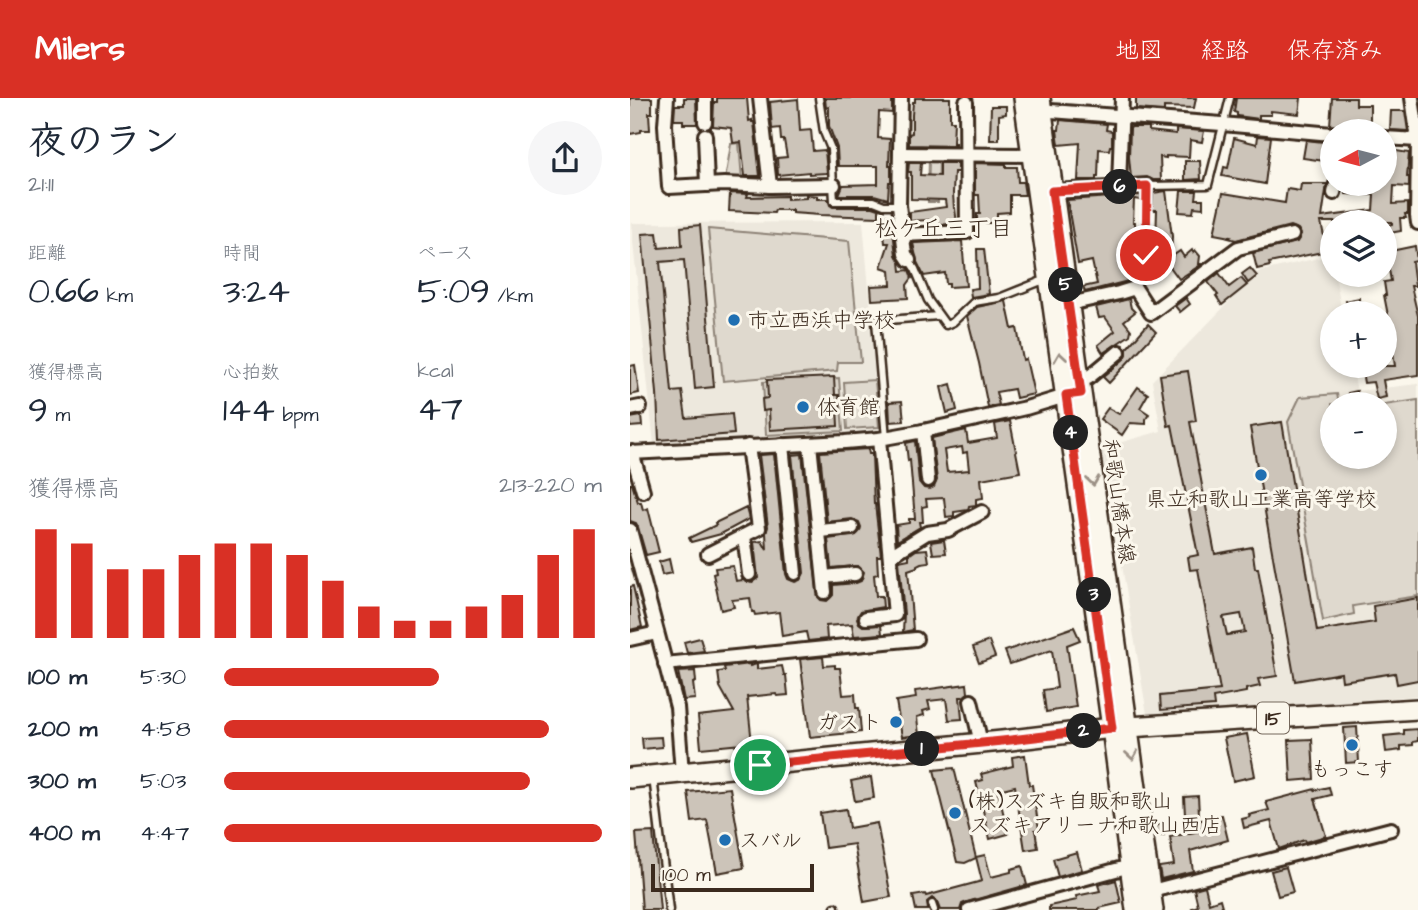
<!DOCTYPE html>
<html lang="ja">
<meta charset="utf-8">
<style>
body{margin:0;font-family:"Architects Daughter","Klee One",sans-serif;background:#f6f6f7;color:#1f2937;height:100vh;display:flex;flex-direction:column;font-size:26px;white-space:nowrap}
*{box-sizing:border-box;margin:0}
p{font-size:23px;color:#747a83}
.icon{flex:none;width:38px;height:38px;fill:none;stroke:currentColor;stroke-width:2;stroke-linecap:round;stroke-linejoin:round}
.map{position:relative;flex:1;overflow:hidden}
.details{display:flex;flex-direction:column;background:#fff;width:630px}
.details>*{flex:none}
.needle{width:46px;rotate:263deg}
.tools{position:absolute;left:690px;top:21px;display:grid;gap:14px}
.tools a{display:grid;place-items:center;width:77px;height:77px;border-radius:50%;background:#fff;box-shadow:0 4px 10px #0003;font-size:35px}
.scale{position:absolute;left:21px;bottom:18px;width:163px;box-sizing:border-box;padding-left:7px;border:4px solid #3b2a1e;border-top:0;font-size:19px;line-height:24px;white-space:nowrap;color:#3b2a1e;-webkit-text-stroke:5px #fbf7ec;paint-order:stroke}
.pin{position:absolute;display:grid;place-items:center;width:60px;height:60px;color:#fff;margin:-30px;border:4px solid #fff;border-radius:50%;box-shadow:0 2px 7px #0007}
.km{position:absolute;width:35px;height:35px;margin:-18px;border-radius:50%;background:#222;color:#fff;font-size:19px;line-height:35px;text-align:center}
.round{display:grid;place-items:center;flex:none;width:74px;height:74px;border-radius:37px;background:#f6f6f7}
.headline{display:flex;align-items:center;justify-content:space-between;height:119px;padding:0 28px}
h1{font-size:38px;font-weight:600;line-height:52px}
.figures{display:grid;grid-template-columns:repeat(3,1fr);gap:10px;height:119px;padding:7px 28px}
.figures div{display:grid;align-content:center}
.figures b{font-size:35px;font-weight:600}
.figures small{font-size:19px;font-weight:400}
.figures p{font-size:19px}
.chart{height:196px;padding:14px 28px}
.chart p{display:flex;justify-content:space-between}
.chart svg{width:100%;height:126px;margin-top:7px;stroke:#d93025;stroke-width:6}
ul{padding:0 28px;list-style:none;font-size:23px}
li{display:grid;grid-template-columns:112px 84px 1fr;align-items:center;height:52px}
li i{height:18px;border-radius:9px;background:#d93025}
header{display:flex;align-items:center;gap:42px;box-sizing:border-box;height:98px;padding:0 35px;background:#d93025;color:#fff}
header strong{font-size:33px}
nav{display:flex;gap:38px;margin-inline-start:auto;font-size:24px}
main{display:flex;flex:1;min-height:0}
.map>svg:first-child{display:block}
.built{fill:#ede8dd;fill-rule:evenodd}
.green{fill:#dfd9ce;stroke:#8d8276;stroke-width:2}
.building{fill:#ccc4b9;stroke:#3b2a1e;stroke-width:2;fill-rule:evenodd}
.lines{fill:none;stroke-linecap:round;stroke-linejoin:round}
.lane-casing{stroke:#3b2a1e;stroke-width:11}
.street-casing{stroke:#3b2a1e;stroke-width:18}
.primary-casing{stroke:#3b2a1e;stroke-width:24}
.lane{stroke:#fbf7ec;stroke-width:6}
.street{stroke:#fbf7ec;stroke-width:12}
.primary{stroke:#fbf7ec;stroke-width:19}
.oneway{stroke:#9b9085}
.route-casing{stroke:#fff;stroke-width:14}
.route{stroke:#d93025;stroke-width:9}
.poi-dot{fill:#1f6fb2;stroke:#fbf7ec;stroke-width:2.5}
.labels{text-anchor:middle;stroke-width:6;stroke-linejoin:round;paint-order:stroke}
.shield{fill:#fbf7ec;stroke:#75685c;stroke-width:2}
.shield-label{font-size:19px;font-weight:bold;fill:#3b2a1e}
.poi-label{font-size:21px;fill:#3b2a1e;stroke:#fbf7ec;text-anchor:start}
.street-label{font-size:21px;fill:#3b2a1e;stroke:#fbf7ec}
.neighbourhood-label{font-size:23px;fill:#3b2a1e;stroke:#fbf7ec}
</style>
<header>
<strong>Milers</strong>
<nav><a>地図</a><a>経路</a><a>保存済み</a></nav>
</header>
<main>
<section class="details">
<div class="headline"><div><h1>夜のラン</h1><p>21:11</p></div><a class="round"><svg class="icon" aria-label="share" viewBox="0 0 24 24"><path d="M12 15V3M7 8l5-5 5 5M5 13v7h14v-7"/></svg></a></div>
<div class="figures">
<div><p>距離</p><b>0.66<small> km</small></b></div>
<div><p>時間</p><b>3:24</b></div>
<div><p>ペース</p><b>5:09<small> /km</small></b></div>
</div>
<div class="figures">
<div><p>獲得標高</p><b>9<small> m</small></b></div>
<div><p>心拍数</p><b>144<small> bpm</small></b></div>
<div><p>kcal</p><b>47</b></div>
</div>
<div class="chart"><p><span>獲得標高</span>213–220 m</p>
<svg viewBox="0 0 160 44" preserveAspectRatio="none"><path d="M5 44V6M15 44V11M25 44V20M35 44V20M45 44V15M55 44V11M65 44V11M75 44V15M85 44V24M95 44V33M105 44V38M115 44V38M125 44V33M135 44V29M145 44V15M155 44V6"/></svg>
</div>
<ul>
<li><b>100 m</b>5:30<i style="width:57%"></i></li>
<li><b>200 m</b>4:58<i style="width:86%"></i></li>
<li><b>300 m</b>5:03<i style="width:81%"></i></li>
<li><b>400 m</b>4:47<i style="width:100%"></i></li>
</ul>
</section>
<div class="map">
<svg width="788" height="812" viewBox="0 0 788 812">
<rect width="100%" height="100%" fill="#fbf7ec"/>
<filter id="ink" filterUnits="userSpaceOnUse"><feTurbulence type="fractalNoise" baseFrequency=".0143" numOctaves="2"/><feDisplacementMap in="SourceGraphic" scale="14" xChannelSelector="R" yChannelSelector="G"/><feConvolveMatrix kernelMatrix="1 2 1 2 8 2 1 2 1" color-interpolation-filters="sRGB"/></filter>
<g filter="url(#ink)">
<g class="built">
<path d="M233 124 252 335 24 347 1 125Z"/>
<path d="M701 157 702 177H705L712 215H702V268H722L727 293 788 286V598L587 613 517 616 480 396 477 395 471 350 531 333 522 283 628 174ZM702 306H754V359H702Z"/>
</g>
<g class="green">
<path d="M109 45 112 82H95L101 46Z"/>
<path d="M299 61H309L308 104H298Z"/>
<path d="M78 131 219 143 231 264H208L207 273 93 283Z"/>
<path d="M209 280 213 333 136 337 133 284Z"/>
<path d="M245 282 249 329 217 331 214 284Z"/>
<path d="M707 296 709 306H702V359H754V307L788 302V498L723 508 724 516 693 523 658 324 670 299Z"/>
</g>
<g class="building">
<path d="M0 0H22V15H19L20 32H11V34L0 36Z"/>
<path d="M54 0H66L67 26H53V22H44L45 7H54Z"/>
<path d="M87 0H117L119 23 122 22V24H124L130 78H115L111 44 103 45 101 30 83 28 84 4H87Z"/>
<path d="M195 0H262V15L249 14 248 40 260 41 259 68H261V84H259L258 101 244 97H209L213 87 248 86V68H208L207 50 199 28V9L196 10Z"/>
<path d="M285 0H320V23H324L323 45H326V48L279 47V36L282 35V17L283 4H285Z"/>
<path d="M506 0H566L564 10 534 9V13L506 11Z"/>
<path d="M606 0H671L669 16 641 13V17H629V21L607 18V15L604 14Z"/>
<path d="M702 0H726V7H740V24H725L724 30 700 27Z"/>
<path d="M168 1 170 33 181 32 183 53 195 52 197 75 179 76V74L148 77 147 60 157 59 154 42H151L150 30 142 31 140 4Z"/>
<path d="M361 8H376V16L369 17V42H360Z"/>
<path d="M761 13H775L778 33 760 32Z"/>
<path d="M430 22 477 26 476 32 482 33V48H480L479 52 469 51 468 79H466V82H448L450 45 429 47 427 32H429Z"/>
<path d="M501 29H519V33L546 36V31L574 33 572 44 560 42 559 59 536 58V60L530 59 531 82H523L517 79 501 80 499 59 500 31Z"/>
<path d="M628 38 641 39 635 86 592 78 594 69 598 70 604 40 627 46Z"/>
<path d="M676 42 702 45V64L673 60Z"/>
<path d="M754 51 779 55 777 79H779V89L764 88 763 106 778 105V116H775L776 120H770L771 133 754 136V128L762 126V124H691L695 143 700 142 702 152 639 165 640 168 627 171 623 155 667 144 671 136 668 131 660 128 606 142 598 140 600 139 584 136 593 95 655 105 657 91 670 93 671 86H697L692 119 743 112 744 97 716 96 717 86H754Z"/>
<path d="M555 63H570L571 81 555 82Z"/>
<path d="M279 65H291L290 77 310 78V65H328V74H324L323 95 324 110H325L327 126 299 127V122L280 123V114L316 109 315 102 281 101V74H278Z"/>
<path d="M345 65 376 66V69H387L388 84H393L395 97H380V114L367 115V125H347V116H350L349 97H345Z"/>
<path d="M536 93 542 138 541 159 550 153 554 159 562 152 563 154 565 152 570 158 569 166H572L549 181 532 158 511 173 514 179 509 182H502L455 194 453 189 467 186 462 163 448 166 437 102 511 97V102L504 101 503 124H505L506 164 511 160 517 163 521 159 522 143H526L527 112H522L523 95Z"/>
<path d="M551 93H567L566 101H573V110L564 109 563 115 549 114Z"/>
<path d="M100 95 118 96 117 99 157 98V101L176 100V97L187 98V101H198L200 107 203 109H243L249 111V119L190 117 162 115V112H145L144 115 99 113Z"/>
<path d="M261 117 266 157 270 164 271 173 279 172 282 180 277 187 278 200 242 202 241 188 261 187 260 172 251 169 259 145H255L252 118Z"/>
<path d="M70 127 84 289 65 291 54 162 30 164 42 294 52 293 56 320 102 316 104 336 29 342 27 295 12 136 27 135 29 150 52 148 51 129Z"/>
<path d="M332 143 336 188 319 189V186H316L315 175 294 178 287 164 283 145Z"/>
<path d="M785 148 787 163 782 164 785 188H781L788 218V277L753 282 756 299 747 301 743 284 734 285 731 268H765L762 248H763L762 238 754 197H756L754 184 761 183 756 154Z"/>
<path d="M347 151H354L359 196 341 199 340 191 348 190Z"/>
<path d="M620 170 627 178 618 185 612 176Z"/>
<path d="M589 175 599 189 611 180 617 187 592 207 586 198 588 197 578 184Z"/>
<path d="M556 200 560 206 550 214 545 208Z"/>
<path d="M729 200V205L732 204 734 215H719L716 203Z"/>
<path d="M499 201 501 210 505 214 494 223 501 232 500 237 473 255 468 247 485 233 475 219 469 220 466 209Z"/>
<path d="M376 203 382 231 387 230 393 262 396 261 404 296 386 300 384 291 366 294 369 307 358 309 349 265 337 218 347 209Z"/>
<path d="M518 226 526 234 479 285 473 279 495 260 497 256V250Z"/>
<path d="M5 267 9 295 0 297V268Z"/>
<path d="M558 273 566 323 560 324 585 456 622 449 625 470H628L647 578 628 581 630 588 616 591V594L583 600 584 608 531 612 530 598 590 592 568 471 560 472 558 459 568 457 542 327 538 328 530 277ZM611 516 615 534 597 537 593 519Z"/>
<path d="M204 279 205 297H209L210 309H207L208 328 140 332 139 312 133 313 132 301 138 300 137 282Z"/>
<path d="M321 286 327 312 317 315 311 289Z"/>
<path d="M508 289 518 296 510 310 519 316 516 321V326L500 325 492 337 470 321 478 310 489 316Z"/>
<path d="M727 293 729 303 720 305 718 295Z"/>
<path d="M272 303 274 323 260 324 259 304Z"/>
<path d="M11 318 12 328 0 329V320Z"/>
<path d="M380 323 390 374 351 381 353 400 346 401V407L339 408 338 412 324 414V418L316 419 314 400 296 401 297 408 292 409 293 424H289L290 429 267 443 266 427 279 425V421H285L280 362 278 363 276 345 285 343 289 384 294 390 300 391 304 389 307 382 302 340 336 332 338 345 367 340 365 326ZM332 349 333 355 337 354 339 372 317 374 314 352Z"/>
<path d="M652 324 687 533 745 524 743 508 788 500V582L767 586 765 575 712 583 711 575 665 583 620 329Z"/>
<path d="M238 351 239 356H242L244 406H245L251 458H247L248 476 244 477 246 498H252L253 509 231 513 227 520 229 525 233 528 251 527 252 536 224 538 222 526 196 528 197 541 178 543 176 534 152 538 149 514 125 517 124 514H122L120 500 102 502 104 509 91 512 83 476 86 475 85 470 103 468 106 483 113 482 121 485 128 480 124 444 132 443 137 452 136 435 138 429 129 357 144 356 156 476 158 481 165 484 170 482 174 475 162 357 172 356 188 499 191 502 197 503 203 497V487L226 485 231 483 234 474 228 468 201 470 198 441 226 437 230 433 231 429 229 424 222 421 197 424 190 354Z"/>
<path d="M0 386H2L8 404H11L13 412 18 410 29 454 16 457 8 429 6 425 0 423Z"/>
<path d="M116 410 119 421 91 436 61 444 59 440 86 427 85 425Z"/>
<path d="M314 442 316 455 303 456 301 444Z"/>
<path d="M297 451 299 464 291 465 287 467V469L278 472 283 532 273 534 274 516 269 463 279 461V457L286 452Z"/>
<path d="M39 461 42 475 32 477 29 464Z"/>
<path d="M3 488 12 529 0 532V489Z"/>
<path d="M444 529 450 542 437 547 446 609 416 614 413 592 427 590 422 552 380 566 375 553Z"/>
<path d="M70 540 74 553 57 555 54 544Z"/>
<path d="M359 543 365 559 349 565 343 549Z"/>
<path d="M193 559 194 568 205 567V570H210L213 597 225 596 226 610H229L231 634 180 639 170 561Z"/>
<path d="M120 566V568L127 566V571L152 568 154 577H156L158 597 147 598 146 596 117 599 122 645 71 650 68 618 104 614 90 589 88 574 95 573 94 569Z"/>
<path d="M65 573 66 584 63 585 65 601 54 602 48 574Z"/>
<path d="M337 586 338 595 333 599H330L332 621 319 622 316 601 298 603 300 611 293 613 294 617 287 619 289 637 272 639 266 603 286 600 285 593Z"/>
<path d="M727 629 729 664 716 665 714 630Z"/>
<path d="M788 631V643L783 644V647L771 648V652L756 654 754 638 774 636V632Z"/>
<path d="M617 636 625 678 603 683 594 640Z"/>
<path d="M31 639 32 649 13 651 12 640Z"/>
<path d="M682 641 684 681 661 683 659 642Z"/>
<path d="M395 657 399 687H402L409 731 405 732 408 750 395 752 385 688 368 692 378 736 360 741 346 684 353 682 351 676 383 668 382 659Z"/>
<path d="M324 670 346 760 335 765 327 764 304 672Z"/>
<path d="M241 679 244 700 225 703 221 683Z"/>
<path d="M699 689 701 697 685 701 696 738 675 744 674 742 649 751 641 723 614 730 612 721 620 719 619 717 639 712 636 704 685 691V692Z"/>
<path d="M100 690 114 770 87 775 77 722 62 724 58 694Z"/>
<path d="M568 698 569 716 555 717 554 699Z"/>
<path d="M216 711 219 730 247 725 261 799 234 804 224 746 195 750 190 715Z"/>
<path d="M592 717 598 742 560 753 563 773 531 781 529 769 544 767 540 739 570 733 567 723Z"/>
<path d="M533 726 534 737 525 739 524 728Z"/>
<path d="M23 734 30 812H12L6 735Z"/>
<path d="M447 754 452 772 428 779 423 761Z"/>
<path d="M355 757 361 779 381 774V771L392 768 397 787 337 804 332 806 330 812H310L307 804 302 800 297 804 298 812H286L283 798 295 796 296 798 352 783 346 759Z"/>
<path d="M656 769 663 794 648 798 641 773Z"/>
<path d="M486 782 491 805 469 810V812H419V808L447 802 446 798 470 793 468 787Z"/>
<path d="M575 788 579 805 590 801 593 812H563L562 810 568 808 564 791Z"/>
</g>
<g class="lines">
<defs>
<g id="lane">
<path d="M189 0 194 34 201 51 204 103H244L254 107H268"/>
<path d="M516 157 517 88 578 87 600 0"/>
<path d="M279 162 285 171 298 202 316 227 323 224 344 204 369 200 409 184 418 182"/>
<path d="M256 340 246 223 308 218"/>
<path d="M23 679 39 812"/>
<path d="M302 806 304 812"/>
<path d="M205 809V812"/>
</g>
<g id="street">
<path d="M37 0 35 27 39 89 94 86 140 88 204 87"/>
<path d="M75 0V24"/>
<path d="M130 0 140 88"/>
<path d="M271 0 269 107 275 156 279 162"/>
<path d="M782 0 788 42 787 118 788 125"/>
<path d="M412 14 421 13 592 26 702 36"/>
<path d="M75 37 77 87"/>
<path d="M754 40 788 42"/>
<path d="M270 56 401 57"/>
<path d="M489 89 492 0"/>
<path d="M422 93 517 88"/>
<path d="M704 95 706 86"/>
<path d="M273 137 337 134 336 4"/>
<path d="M439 206 489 195 505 190 521 215 608 150 662 137"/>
<path d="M449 282 458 280 489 254"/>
<path d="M0 311 10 309"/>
<path d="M293 333 298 382"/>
<path d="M180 346 195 494"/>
<path d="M152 347 165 475"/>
<path d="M2 354 13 393"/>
<path d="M0 355 215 344 249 341 293 333 396 310 442 296"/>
<path d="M0 432 47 609 52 675"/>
<path d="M190 433 222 430"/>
<path d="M114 438 119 476"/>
<path d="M78 456 129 430 118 348"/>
<path d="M260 458 297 435 318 432 352 414"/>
<path d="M194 479 225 476"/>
<path d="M236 520 265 517 249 341"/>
<path d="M0 541 27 535"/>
<path d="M35 566 286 541"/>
<path d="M341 603 351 645"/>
<path d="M514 795 761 731"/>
<path d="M339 812 504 767"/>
</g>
<g id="primary">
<path d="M394 0 482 630 506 812"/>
<path d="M410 0 523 812"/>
<path d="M0 680 372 643 482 630 788 611"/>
</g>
</defs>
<use href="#lane" class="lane-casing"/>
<use href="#street" class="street-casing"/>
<use href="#primary" class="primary-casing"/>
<use href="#lane" class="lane"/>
<use href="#street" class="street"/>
<use href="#primary" class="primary"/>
</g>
<defs><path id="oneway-chevron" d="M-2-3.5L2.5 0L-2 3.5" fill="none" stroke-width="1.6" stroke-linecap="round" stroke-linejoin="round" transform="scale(1.75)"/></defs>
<g class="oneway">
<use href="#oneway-chevron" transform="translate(430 259) rotate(-98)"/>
<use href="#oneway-chevron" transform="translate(463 383) rotate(82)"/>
<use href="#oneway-chevron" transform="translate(502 657) rotate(82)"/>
</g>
</g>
<g class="lines" filter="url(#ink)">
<defs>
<path id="route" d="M130 667 372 643 482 630 436 297 451 295 422 93 517 88 516 157"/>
</defs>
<use href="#route" class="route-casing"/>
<use href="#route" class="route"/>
</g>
<g class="poi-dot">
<circle cx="104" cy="222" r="7"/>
<circle cx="173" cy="309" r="7"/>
<circle cx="631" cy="377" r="7"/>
<circle cx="266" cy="624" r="7"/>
<circle cx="722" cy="647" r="7"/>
<circle cx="325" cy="715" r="7"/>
<circle cx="95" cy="742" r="7"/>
</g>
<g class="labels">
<rect class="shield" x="627" y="604.5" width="32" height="31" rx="5"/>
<g class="shield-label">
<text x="643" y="627">15</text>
</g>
<g class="poi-label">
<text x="118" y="229">市立西浜中学校</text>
<text x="187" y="316">体育館</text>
<text x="631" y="408" text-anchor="middle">県立和歌山工業高等学校</text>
<text x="252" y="631" text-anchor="end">ガスト</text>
<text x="722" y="678" text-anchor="middle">もっこす</text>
<text x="339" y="710">(株)スズキ自販和歌山<tspan x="339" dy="24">スズキアリーナ和歌山西店</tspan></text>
<text x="109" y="749">スバル</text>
</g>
<g class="street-label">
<text transform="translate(489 403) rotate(82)" y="7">和歌山橋本線</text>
</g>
<g class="neighbourhood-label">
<text x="314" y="138">松ケ丘三丁目</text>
</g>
</g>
</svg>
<div class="tools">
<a><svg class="needle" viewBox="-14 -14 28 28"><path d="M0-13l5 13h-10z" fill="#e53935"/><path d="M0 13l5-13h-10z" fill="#747a83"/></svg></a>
<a><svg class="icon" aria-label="layers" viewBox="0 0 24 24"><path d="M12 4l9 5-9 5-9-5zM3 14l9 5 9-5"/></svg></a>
<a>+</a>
<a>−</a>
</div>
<div class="scale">100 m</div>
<div class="pin" style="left:130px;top:667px;background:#1e9e55"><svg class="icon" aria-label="arrive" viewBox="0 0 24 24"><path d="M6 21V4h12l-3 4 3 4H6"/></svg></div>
<div class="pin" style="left:516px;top:157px;background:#d93025"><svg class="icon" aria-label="check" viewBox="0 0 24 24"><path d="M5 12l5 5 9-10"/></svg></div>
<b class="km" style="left:292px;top:651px">1</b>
<b class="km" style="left:454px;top:633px">2</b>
<b class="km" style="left:464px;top:497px">3</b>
<b class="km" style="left:441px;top:335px">4</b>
<b class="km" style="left:436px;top:187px">5</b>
<b class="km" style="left:490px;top:89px">6</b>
</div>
</main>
